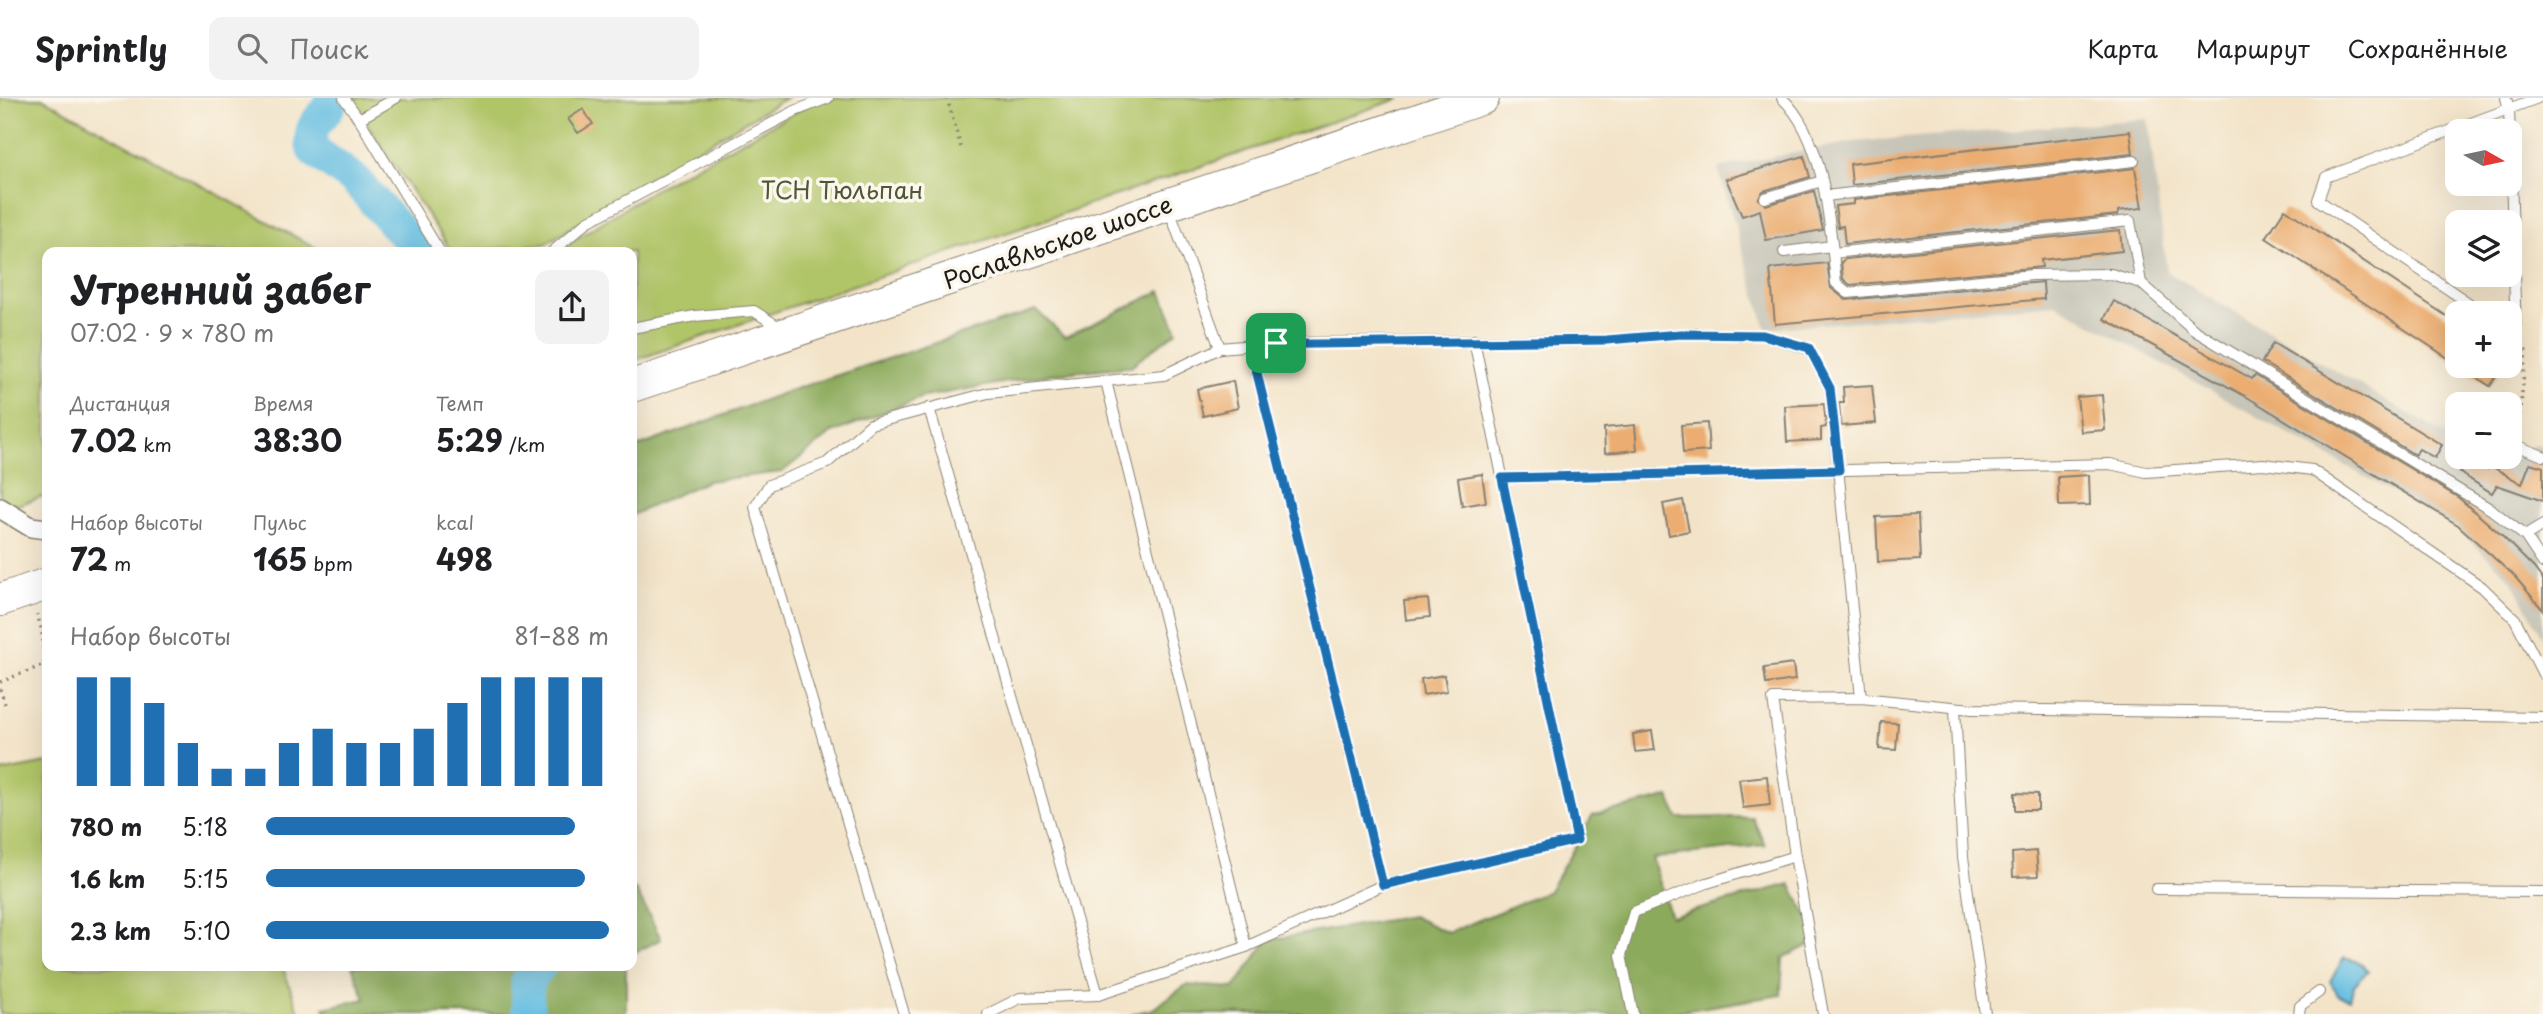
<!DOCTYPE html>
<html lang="ru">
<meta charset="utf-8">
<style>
body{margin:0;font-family:"Playpen Sans",sans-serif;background:#f2f2f2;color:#202124;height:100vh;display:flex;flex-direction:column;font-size:26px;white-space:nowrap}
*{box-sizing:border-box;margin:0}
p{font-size:23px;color:#757577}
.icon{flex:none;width:38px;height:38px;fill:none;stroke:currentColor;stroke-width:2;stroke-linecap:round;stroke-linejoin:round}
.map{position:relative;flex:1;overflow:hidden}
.drawer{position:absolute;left:42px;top:149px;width:595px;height:724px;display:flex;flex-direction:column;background:#fff;border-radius:14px;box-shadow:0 7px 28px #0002}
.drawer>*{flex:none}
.needle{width:46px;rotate:99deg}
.controls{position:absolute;left:2445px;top:21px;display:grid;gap:14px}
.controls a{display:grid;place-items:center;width:77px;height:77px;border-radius:14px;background:#fff;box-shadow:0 7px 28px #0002;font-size:35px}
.pin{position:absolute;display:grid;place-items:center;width:60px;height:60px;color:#fff;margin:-30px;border-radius:14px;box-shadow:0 4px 10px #0006}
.round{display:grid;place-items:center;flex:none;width:74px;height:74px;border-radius:14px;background:#f2f2f2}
.overview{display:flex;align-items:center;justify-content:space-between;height:119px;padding:0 28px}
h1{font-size:38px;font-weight:700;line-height:52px}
.figures{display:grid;grid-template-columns:repeat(3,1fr);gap:10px;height:119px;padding:7px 28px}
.figures div{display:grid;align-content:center}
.figures b{font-size:30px;font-weight:700}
.figures small{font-size:19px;font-weight:400}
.figures p{font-size:19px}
.chart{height:196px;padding:14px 28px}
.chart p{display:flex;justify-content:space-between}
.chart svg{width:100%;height:126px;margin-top:7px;stroke:#1f6fb2;stroke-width:6}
ul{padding:0 28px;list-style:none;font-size:23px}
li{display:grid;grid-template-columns:112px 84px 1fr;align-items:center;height:52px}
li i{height:18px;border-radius:9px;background:#1f6fb2}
header{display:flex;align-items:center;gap:42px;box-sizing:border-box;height:98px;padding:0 35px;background:#fff;border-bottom:2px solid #e0e0e0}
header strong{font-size:33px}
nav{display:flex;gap:38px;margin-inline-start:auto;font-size:24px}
.search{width:490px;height:63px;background:#f2f2f2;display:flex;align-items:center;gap:18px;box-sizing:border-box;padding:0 24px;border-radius:14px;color:#757577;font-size:26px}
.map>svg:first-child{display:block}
.industrial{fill:#c7c5b8}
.green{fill:#b0c468;stroke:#667042;stroke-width:2}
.forest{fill:#8caa5c;stroke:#54633c;stroke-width:2}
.water{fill:#63bde1;stroke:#406c7e;stroke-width:2}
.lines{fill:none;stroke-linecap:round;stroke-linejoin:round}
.river{stroke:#63bde1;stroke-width:33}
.building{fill:#ebad71}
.lane-casing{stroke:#888072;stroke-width:12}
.street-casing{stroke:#888072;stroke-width:22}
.primary-casing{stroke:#888072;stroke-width:34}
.path{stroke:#888072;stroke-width:3.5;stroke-dasharray:2 5;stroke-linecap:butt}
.lane{stroke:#fff;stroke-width:10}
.street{stroke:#fff;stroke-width:19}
.primary{stroke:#fff;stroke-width:32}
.route-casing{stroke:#fff;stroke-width:14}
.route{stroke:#1f6fb2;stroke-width:9}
.labels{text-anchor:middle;stroke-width:7;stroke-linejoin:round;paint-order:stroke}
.park-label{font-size:24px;fill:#505737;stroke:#fbf7ec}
.street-label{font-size:24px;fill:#1c1c1c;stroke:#fbf7ec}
</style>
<header>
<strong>Sprintly</strong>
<div class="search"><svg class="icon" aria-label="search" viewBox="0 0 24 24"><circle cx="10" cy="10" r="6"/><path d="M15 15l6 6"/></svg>Поиск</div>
<nav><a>Карта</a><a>Маршрут</a><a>Сохранённые</a></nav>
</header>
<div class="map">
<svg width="2543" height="916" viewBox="0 0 2543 916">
<rect width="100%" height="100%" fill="#fbf7ec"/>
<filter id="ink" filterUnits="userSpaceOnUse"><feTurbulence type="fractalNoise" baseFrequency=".0143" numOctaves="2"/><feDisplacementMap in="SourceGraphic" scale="14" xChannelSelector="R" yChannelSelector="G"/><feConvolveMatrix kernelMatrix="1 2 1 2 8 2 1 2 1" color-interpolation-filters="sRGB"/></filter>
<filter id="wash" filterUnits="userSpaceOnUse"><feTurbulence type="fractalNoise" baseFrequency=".00686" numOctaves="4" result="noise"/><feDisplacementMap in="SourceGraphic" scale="28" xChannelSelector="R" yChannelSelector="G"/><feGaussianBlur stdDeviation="1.57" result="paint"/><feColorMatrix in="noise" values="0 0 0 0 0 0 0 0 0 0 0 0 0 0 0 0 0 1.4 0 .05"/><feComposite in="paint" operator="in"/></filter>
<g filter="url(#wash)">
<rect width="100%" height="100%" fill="#f3e4c9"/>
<path class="industrial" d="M2148 21 2167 174 2457 344V359H2482L2494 366 2536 346 2543 348V541L2513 483 2457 430 2056 206 1766 231 1718 70 1852 44Z"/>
<g class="green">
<path d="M0 0H42L323 154H47V397L0 413Z"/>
<path d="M350 0H786L657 75 545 146 456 154H452Z"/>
<path d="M821 0H1401L632 263V154H563L574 142 658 89Z"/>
<path d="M47 665V868H282L300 916H0V674Z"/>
</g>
<g class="forest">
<path d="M1161 193 1177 233 1131 268 1053 276 923 299 832 335 782 374 707 383 632 417V351L786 294 1036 212 1065 239Z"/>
<path d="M1669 699 1678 720 1752 719 1765 747 1652 760 1671 819 1790 786 1820 842 1783 860 1781 897 1664 916H1132L1153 911 1186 887 1234 890 1268 842 1412 818 1448 835 1549 793 1593 717Z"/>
<path d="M632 791 636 792 661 841 632 856Z"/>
<path d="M352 868H626V916H327L324 910 365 901Z"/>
</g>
<path class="water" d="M2344 860 2361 865 2368 873 2354 887 2350 901 2338 897 2330 883Z"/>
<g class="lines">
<g class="river">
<path d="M332 0C326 24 305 21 313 52L355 82 419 154"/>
<path d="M528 916 527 883 540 868"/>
</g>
</g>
<g id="blocks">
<g class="building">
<path d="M583 11 593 26 578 35 568 21Z"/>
<path d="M2130 33 2133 56 1852 87 1850 66Z"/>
<path d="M1804 58 1810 79 1763 93 1758 101 1766 107 1814 93 1823 132 1766 142 1760 112 1742 118 1726 81Z"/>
<path d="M2135 70 2142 110 2118 113V117L1845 146 1843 128 1838 129 1835 108 1854 106V102Z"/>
<path d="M2285 111 2457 225V266L2266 140Z"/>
<path d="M2120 132 2122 153 2041 162 2042 169 1850 187 1843 181 1841 164 1846 161Z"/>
<path d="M1827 165 1831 190 1846 202 2043 184 2044 201 1775 226 1770 171Z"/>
<path d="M2114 203 2252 281 2255 277 2459 400 2498 434 2534 470 2543 482V512L2516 480 2458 427 2247 299 2104 221Z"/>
<path d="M2273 245 2442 347 2435 360 2419 351 2415 357 2262 264Z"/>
<path d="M2459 268H2503L2490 288Z"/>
<path d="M1233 283 1238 310 1203 318 1197 291Z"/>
<path d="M1872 287 1876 325 1841 328 1839 305H1844L1843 289Z"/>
<path d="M2102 297 2105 332 2081 334 2077 299Z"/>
<path d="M1824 306 1826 329 1821 330V342L1787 344 1785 308Z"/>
<path d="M1707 325 1709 353 1683 355 1681 327Z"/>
<path d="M1635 327 1637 352 1605 355 1604 330Z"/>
<path d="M2469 360 2488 371 2491 368 2522 386 2530 365 2543 369V403L2497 387 2492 395 2460 375Z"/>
<path d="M1482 376 1486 404 1462 408 1458 380Z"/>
<path d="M2089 377 2090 407 2059 408 2058 379Z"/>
<path d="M1683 402 1689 433 1669 437 1663 406Z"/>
<path d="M1918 417 1920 462 1878 464 1876 419Z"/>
<path d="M1428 501 1430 519 1406 522 1404 503Z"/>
<path d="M1793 566 1795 582 1766 586 1764 570Z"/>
<path d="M1444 577 1447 593 1423 597 1421 581Z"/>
<path d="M1881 624 1898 625 1896 652 1879 651Z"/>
<path d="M1652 633 1655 652 1635 654 1633 636Z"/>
<path d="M1767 678 1770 707 1743 710 1739 681Z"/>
<path d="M2015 695 2038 696V712H2015Z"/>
<path d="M2036 753 2038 778 2013 779 2012 755Z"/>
</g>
</g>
</g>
<g filter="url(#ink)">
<use href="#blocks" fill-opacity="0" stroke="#888072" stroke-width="2"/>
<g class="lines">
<defs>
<g id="lane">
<path d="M344 0 359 21"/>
<path d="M396 0 359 21 440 154"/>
<path d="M1782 0C1826 42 1830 128 1836 185L1848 195 2032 177 2111 176 2141 185 2194 232 2492 412 2525 438 2543 465"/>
<path d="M2506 0 2509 11 2516 237 2510 233"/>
<path d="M1825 98 2134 63"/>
<path d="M1765 100 1822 83"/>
<path d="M1169 111 1220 250 1276 245 1607 242 1681 236 1763 237 1809 251 1830 290 1861 600"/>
<path d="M552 154 587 124 795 13 828 0"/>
<path d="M1784 154 1832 148"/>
<path d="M1833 155 2130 123 2141 185"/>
<path d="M2483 215 2318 102 2326 79 2538 0"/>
<path d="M632 230 695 218 754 213 782 231"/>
<path d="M1250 247 1383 787"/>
<path d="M1106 283 1246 849"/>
<path d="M929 310 1098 897"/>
<path d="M2520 349 2543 358"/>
<path d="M1502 380 2110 366 2146 374 2263 366 2312 372 2482 489 2515 521 2543 576"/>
<path d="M2525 438 2543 427"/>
<path d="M1955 610 1963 759 1985 916"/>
<path d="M2156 791 2543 794"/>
<path d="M904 916 755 409 769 387 827 365 871 326 988 295 1164 277 1220 250"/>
<path d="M988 916 1020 900 1098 897 1246 849 1383 787 1577 742 1474 242"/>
<path d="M1633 916 1621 857 1634 814 1707 785 1795 758"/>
<path d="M1823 916 1795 758 1773 601 1861 600 1972 611 2543 619"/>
<path d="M2299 916 2300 908 2319 894"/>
</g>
<path id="street" d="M0 410 31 429 47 431"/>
<g id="primary">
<path d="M632 288 1483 0"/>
<path d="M0 502 47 486"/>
</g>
</defs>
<use href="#lane" class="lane-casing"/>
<use href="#street" class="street-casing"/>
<use href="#primary" class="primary-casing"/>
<g class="path">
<path d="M947 0 962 53"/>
<path d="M2518 337 2526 253 2523 248"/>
<path d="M0 584 44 567 42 533 37 516"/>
<path d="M0 591 5 606"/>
</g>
<use href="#lane" class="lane"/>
<use href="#street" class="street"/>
<use href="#primary" class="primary"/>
</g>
</g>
<g class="lines" filter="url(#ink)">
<defs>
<path id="route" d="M1681 236 1763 237 1809 250 1830 290 1839 372 1502 380 1577 742 1383 787 1250 247 1607 242Z"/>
</defs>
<use href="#route" class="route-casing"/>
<use href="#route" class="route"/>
</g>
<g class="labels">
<g class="park-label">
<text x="842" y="101">ТСН Тюльпан</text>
</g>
<g class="street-label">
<text transform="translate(1058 145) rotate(-19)" y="8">Рославльское шоссе</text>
</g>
</g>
</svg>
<div class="controls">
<a><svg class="needle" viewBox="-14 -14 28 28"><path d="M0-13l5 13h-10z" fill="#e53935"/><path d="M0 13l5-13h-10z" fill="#757577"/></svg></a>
<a><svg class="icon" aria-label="layers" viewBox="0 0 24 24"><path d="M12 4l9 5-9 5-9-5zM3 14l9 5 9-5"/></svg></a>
<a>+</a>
<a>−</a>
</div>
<div class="pin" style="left:1276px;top:245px;background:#1e9e55"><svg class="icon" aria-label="arrive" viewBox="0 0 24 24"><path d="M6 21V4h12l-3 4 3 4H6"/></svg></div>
<section class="drawer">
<div class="overview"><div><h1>Утренний забег</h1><p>07:02 · 9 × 780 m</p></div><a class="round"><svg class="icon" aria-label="share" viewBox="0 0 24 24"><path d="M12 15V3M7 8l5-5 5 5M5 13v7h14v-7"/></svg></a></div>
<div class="figures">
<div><p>Дистанция</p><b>7.02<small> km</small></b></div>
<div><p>Время</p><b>38:30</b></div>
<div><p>Темп</p><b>5:29<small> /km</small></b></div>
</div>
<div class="figures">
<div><p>Набор высоты</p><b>72<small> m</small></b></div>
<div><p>Пульс</p><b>165<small> bpm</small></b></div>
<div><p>kcal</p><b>498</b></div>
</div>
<div class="chart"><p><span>Набор высоты</span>81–88 m</p>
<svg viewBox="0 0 160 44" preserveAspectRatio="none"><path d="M5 44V6M15 44V6M25 44V15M35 44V29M45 44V38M55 44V38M65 44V29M75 44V24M85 44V29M95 44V29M105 44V24M115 44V15M125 44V6M135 44V6M145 44V6M155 44V6"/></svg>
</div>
<ul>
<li><b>780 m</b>5:18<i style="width:90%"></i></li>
<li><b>1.6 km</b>5:15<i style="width:93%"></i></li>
<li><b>2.3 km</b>5:10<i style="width:100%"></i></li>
</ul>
</section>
</div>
